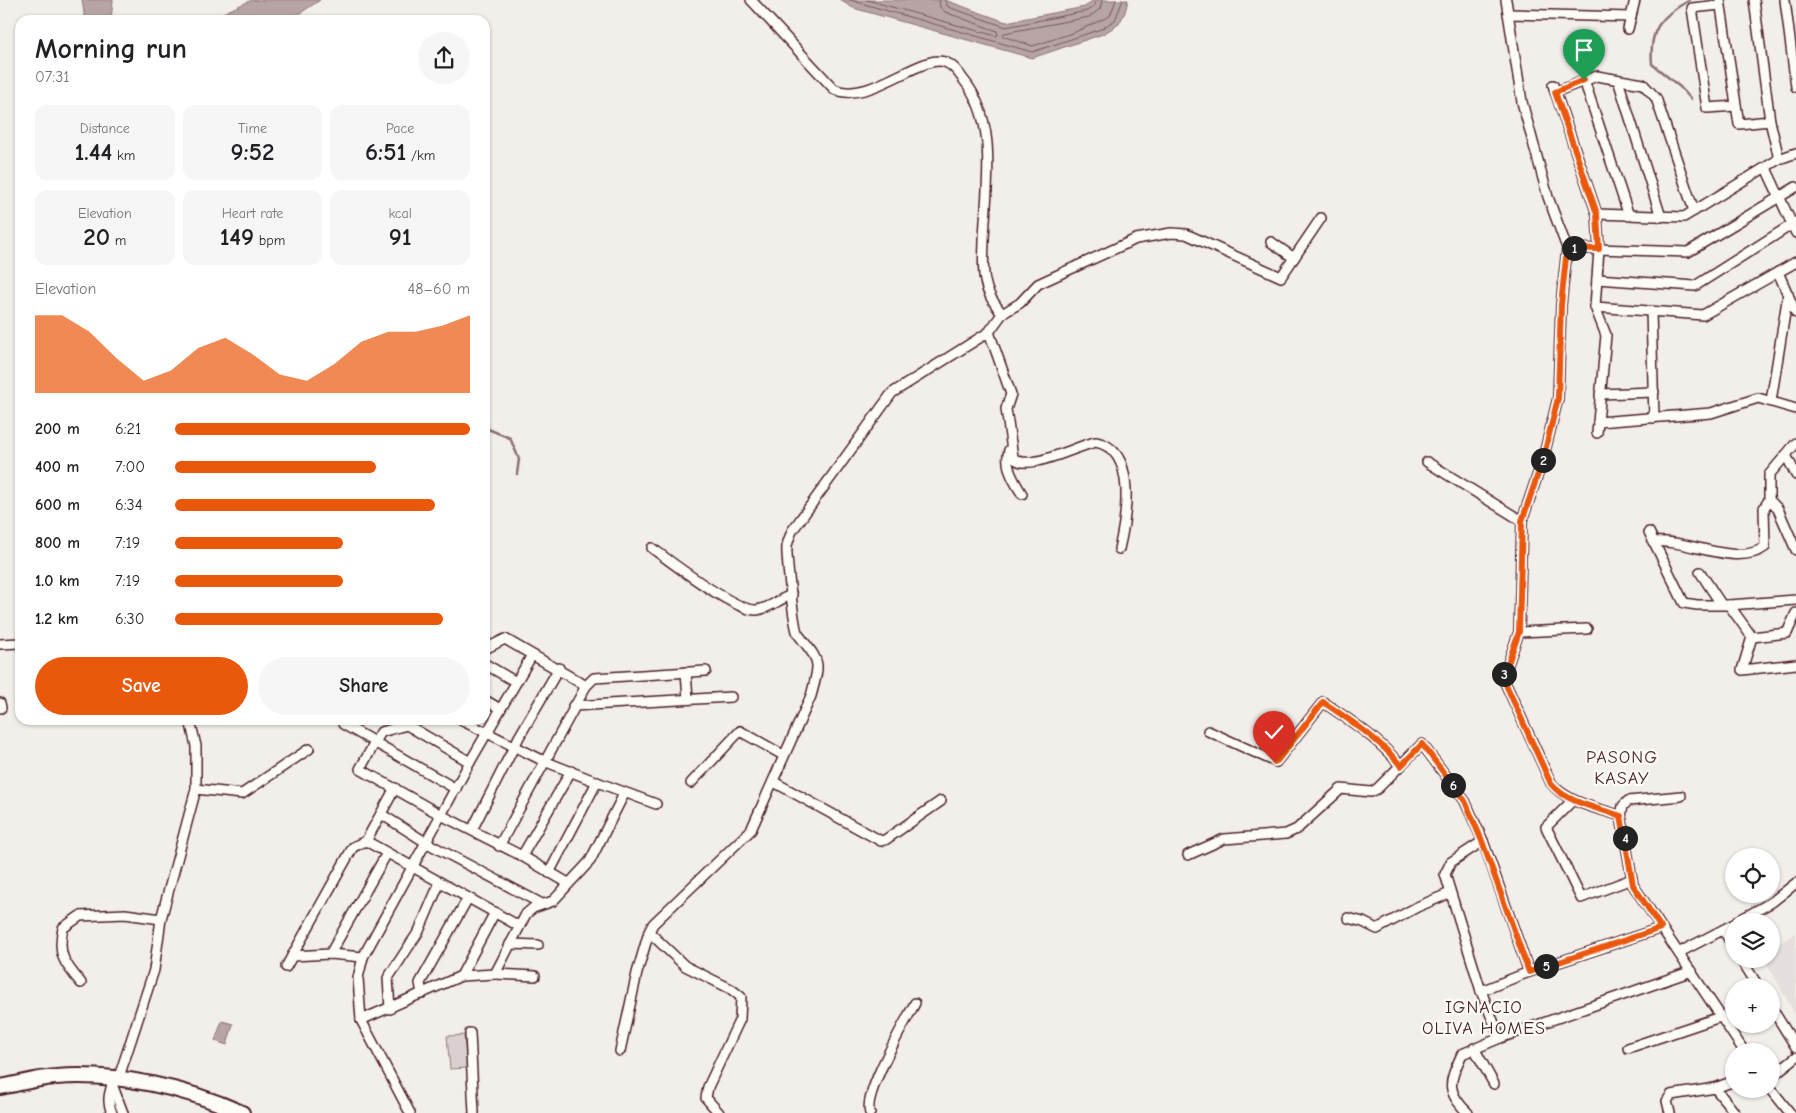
<!DOCTYPE html>
<meta charset="utf-8">
<style>
body{margin:0;font-family:"Comic Neue",sans-serif;background:#f6f6f6;color:#202124;height:100vh;display:flex;flex-direction:column;font-size:19px;white-space:nowrap}
*{box-sizing:border-box;margin:0}
p{font-size:16px;color:#757577}
.icon{flex:none;width:28px;height:28px;fill:none;stroke:currentColor;stroke-width:2;stroke-linecap:round;stroke-linejoin:round}
.map{position:relative;flex:1;overflow:hidden}
.sheet{position:absolute;left:15px;top:15px;width:475px;height:710px;display:flex;flex-direction:column;background:#fff;border-radius:15px;box-shadow:0 1px 4px #0004}
.sheet>*{flex:none}
.controls{position:absolute;left:1725px;top:848px;display:grid;gap:10px}
.controls a{display:grid;place-items:center;width:55px;height:55px;border-radius:50%;background:#fff;box-shadow:0 1px 4px #0004;font-size:25px}
.pin{position:absolute;display:grid;place-items:center;width:42px;height:42px;color:#fff;margin:-51px -21px;border-radius:50% 50% 50% 0;rotate:-45deg;box-shadow:0 0 5px #0007}
.pin .icon{rotate:45deg}
.km{position:absolute;width:25px;height:25px;margin:-12px;border-radius:50%;background:#222;color:#fff;font-size:14px;line-height:25px;text-align:center}
.round{display:grid;place-items:center;flex:none;width:52px;height:52px;border-radius:26px;background:#f6f6f6}
.summary{display:flex;align-items:center;justify-content:space-between;height:85px;padding:0 20px}
h1{font-size:28px;font-weight:700;line-height:38px}
.stats{display:grid;grid-template-columns:repeat(3,1fr);gap:8px;height:85px;padding:5px 20px}
.stats div{display:grid;align-content:center;border-radius:12px;background:#f6f6f6;text-align:center}
.stats b{font-size:25px;font-weight:700}
.stats small{font-size:14px;font-weight:400}
.stats p{font-size:14px}
.chart{height:140px;padding:10px 20px}
.chart p{display:flex;justify-content:space-between}
.chart svg{width:100%;height:90px;margin-top:5px;fill:#ea580c;opacity:.7}
.button{display:flex;gap:10px;margin-top:auto;padding:10px 20px}
.button a{flex:1;height:58px;border-radius:30px;background:#ea580c;color:#fff;font-size:20px;font-weight:700;line-height:58px;text-align:center}
.button a+a{background:#f6f6f6;color:#202124}
ul{padding:0 20px;list-style:none;font-size:16px}
li{display:grid;grid-template-columns:80px 60px 1fr;align-items:center;height:38px}
li i{height:12px;border-radius:6px;background:#ea580c}
.map>svg:first-child{display:block}
.built{fill:#e5dfdd}
.green{fill:#d9d0cf;stroke:#92787d}
.water{fill:#b7a5a6;stroke:#8b6f75}
.lines{fill:none;stroke-linecap:round;stroke-linejoin:round}
.shore{stroke:#76555c;stroke-width:1}
.stream{stroke:#8b6f75;stroke-width:2.5}
.minor-casing{stroke:#4a1f2b;stroke-width:12}
.primary-casing{stroke:#4a1f2b;stroke-width:18}
.minor{stroke:#fdfcf7;stroke-width:9}
.primary{stroke:#fdfcf7;stroke-width:14}
.route-casing{stroke:#fff;stroke-width:10}
.route{stroke:#ea580c;stroke-width:6}
.labels{text-anchor:middle;stroke-width:4.5;stroke-linejoin:round;paint-order:stroke}
.neighbourhood-label{font-size:18px;letter-spacing:1px;fill:#4a1f2b;stroke:#fdfcf7}
</style>
<div class="map">
<svg width="1796" height="1113" viewBox="0 0 1796 1113">
<rect width="100%" height="100%" fill="#f2efeb"/>
<filter id="ink" filterUnits="userSpaceOnUse"><feTurbulence type="fractalNoise" baseFrequency=".02" numOctaves="2"/><feDisplacementMap in="SourceGraphic" scale="10" xChannelSelector="R" yChannelSelector="G"/><feConvolveMatrix kernelMatrix="1 2 1 2 8 2 1 2 1" color-interpolation-filters="sRGB"/></filter>
<g filter="url(#ink)">
<path class="built" d="M1796 932V1017L1765 959H1771V950Z"/>
<path class="green" d="M464 1035 467 1068 450 1069 447 1036Z"/>
<g class="water">
<path d="M82 0H113L111 20H85Z"/>
<path d="M252 0H320L290 20H207Z"/>
<path d="M840 0H945L1006 22 1085 7 1093 0H1128L1125 12 1119 24 1103 34 1032 58 853 8Z"/>
<path d="M222 1021 233 1024 227 1045 215 1041Z"/>
</g>
<g class="lines">
<g class="shore">
<path d="M850 0 1032 52 1101 29 1115 20 1123 0"/>
<path d="M867 0 996 36 998 35 997 31 945 12 940 7 939 0"/>
<path d="M945 0 948 7 1006 27 1087 11 1095 5 1096 0"/>
<path d="M1102 0 1100 9 1089 17 1004 33 1002 36 1033 46 1075 32 1110 16 1116 0"/>
</g>
<g class="stream">
<path d="M1690 0C1660 16 1649 30 1652 64L1680 87 1691 99"/>
<path d="M485 410 488 429 510 438 519 459 517 474"/>
</g>
<defs>
<g id="minor">
<path d="M751 0 834 89C869 106 924 50 947 63 954 66 959 73 963 79 999 122 986 187 984 239 984 253 982 267 985 281 987 294 995 304 1002 314"/>
<path d="M1506 0 1522 102 1548 197 1567 248 1561 305 1558 398 1543 459 1522 521 1519 632 1503 678 1551 783C1567 803 1598 808 1621 816L1633 885 1744 1051"/>
<path d="M1720 0 1739 124 1770 121"/>
<path d="M1754 0 1770 121 1779 159"/>
<path d="M1785 0 1796 87"/>
<path d="M1720 5 1692 8 1707 108 1736 106"/>
<path d="M1508 14 1631 17"/>
<path d="M1628 29 1635 0"/>
<path d="M1584 80 1629 216"/>
<path d="M1618 80 1661 217"/>
<path d="M1553 85 1597 214 1599 249 1595 307 1606 335 1597 433"/>
<path d="M1555 92 1597 76 1643 84 1656 98 1694 211"/>
<path d="M1766 168 1796 233"/>
<path d="M1597 214 1684 217 1779 159 1796 153"/>
<path d="M1271 242 1294 258"/>
<path d="M1567 248 1688 252 1796 187"/>
<path d="M1778 272 1796 313"/>
<path d="M1597 279 1695 286 1796 222"/>
<path d="M1595 307 1703 315 1796 262"/>
<path d="M1651 311 1654 418"/>
<path d="M989 332 1011 394 1006 409 1013 457C1025 474 1078 445 1096 442 1138 450 1126 519 1119 549"/>
<path d="M1600 394 1654 392"/>
<path d="M1771 401 1788 294"/>
<path d="M1598 422 1711 413 1758 398 1796 409"/>
<path d="M1009 450C1004 466 1014 481 1022 494"/>
<path d="M1786 455 1796 475"/>
<path d="M1427 462 1522 521"/>
<path d="M1769 500 1778 509 1796 550"/>
<path d="M1649 532 1684 603 1697 605H1729L1796 600"/>
<path d="M1653 542C1686 538 1736 568 1765 547L1764 508 1769 500V475L1796 443"/>
<path d="M652 548C671 562 736 612 757 610 771 608 780 598 792 595"/>
<path d="M1700 572 1721 604"/>
<path d="M1729 605 1752 637 1742 670 1796 664"/>
<path d="M1519 632 1587 629"/>
<path d="M1752 637 1787 633 1796 613"/>
<path d="M0 644 20 643"/>
<path d="M485 649 505 639 586 686 499 846"/>
<path d="M485 664 516 682"/>
<path d="M686 672 688 699"/>
<path d="M586 686 594 678 706 671"/>
<path d="M485 700 500 709"/>
<path d="M0 703 1 708"/>
<path d="M573 706 731 697"/>
<path d="M410 720 407 725 381 732 360 769 441 815 522 856 568 883"/>
<path d="M461 720 544 761 597 782 549 873"/>
<path d="M343 724 456 789"/>
<path d="M407 725 470 762"/>
<path d="M1208 731 1276 762 1323 702C1351 721 1379 739 1401 766"/>
<path d="M597 782 656 804"/>
<path d="M774 782 881 841 885 840 941 801"/>
<path d="M691 783 740 731 783 755"/>
<path d="M196 789 242 794 309 749"/>
<path d="M1573 800 1546 827 1581 898 1632 879"/>
<path d="M381 814 427 843 542 904"/>
<path d="M1621 816 1623 806 1628 801 1681 796"/>
<path d="M472 830 519 737 559 668"/>
<path d="M366 841 519 926"/>
<path d="M1483 841 1451 862 1445 874 1481 991 1500 1038"/>
<path d="M1188 855 1224 839 1286 834 1297 829 1341 789 1371 792 1377 789 1422 744 1465 801 1483 841 1529 972"/>
<path d="M522 856 571 771"/>
<path d="M1348 918 1363 922 1377 929 1417 907 1450 893"/>
<path d="M1738 921 1772 902 1796 883"/>
<path d="M1723 930 1734 947"/>
<path d="M510 944 538 945"/>
<path d="M1680 952 1734 924"/>
<path d="M330 954 387 853"/>
<path d="M292 956 330 954 363 957"/>
<path d="M1741 959 1758 986"/>
<path d="M286 967 353 847 366 841 395 788"/>
<path d="M495 974 535 976"/>
<path d="M461 976 495 912"/>
<path d="M81 983C64 963 57 954 63 928L80 916 125 914 161 919"/>
<path d="M1481 991 1529 972 1661 928"/>
<path d="M422 994 420 983 468 898"/>
<path d="M1771 1007 1796 1047"/>
<path d="M390 1009 388 978 419 931 440 882"/>
<path d="M361 1020 461 976 495 974 526 914 533 908 553 901 590 861 624 794"/>
<path d="M470 1033 474 1113"/>
<path d="M1474 1048 1494 1084"/>
<path d="M1628 1048 1720 1017"/>
<path d="M620 1051 637 973 649 932"/>
<path d="M119 1077 154 970 161 919 196 789V746L190 720"/>
<path d="M1771 1077 1796 1057"/>
<path d="M1734 1081 1715 1088 1735 1113"/>
<path d="M112 1084 123 1113"/>
<path d="M1771 1089 1790 1113"/>
<path d="M112 1113C105 1096 112 1092 113 1077"/>
<path d="M410 1113 361 1020 358 978 363 957 470 762 532 655"/>
<path d="M719 1113 706 1098 708 1087 740 1019 741 997 731 989 685 966 649 932 653 924 751 830 811 696C821 659 820 663 798 634 794 628 786 556 787 546 788 541 790 536 792 531L892 393 989 332 1002 314 1020 303 1038 284 1136 239 1171 233 1186 234 1281 277 1321 218"/>
<path d="M870 1113C862 1095 905 1023 915 1003"/>
<path d="M1468 1113C1444 1090 1450 1081 1462 1054L1500 1038 1692 971"/>
<path d="M1670 1113 1667 1101 1671 1095 1715 1088"/>
</g>
<path id="primary" d="M0 1087C18 1084 38 1078 56 1077 116 1072 187 1088 242 1113"/>
</defs>
<use href="#minor" class="minor-casing"/>
<use href="#primary" class="primary-casing"/>
<use href="#minor" class="minor"/>
<use href="#primary" class="primary"/>
</g>
</g>
<g class="lines" filter="url(#ink)">
<defs>
<path id="route" d="M1274 762 1277 761 1323 702C1351 721 1379 739 1401 766L1422 744 1465 801 1482 841 1529 972 1661 928 1633 885 1621 816C1598 808 1567 803 1551 784L1503 678 1519 632 1522 521 1543 459 1558 398 1561 305 1567 248 1599 249 1597 214 1555 92 1584 80"/>
</defs>
<use href="#route" class="route-casing"/>
<use href="#route" class="route"/>
</g>
<g class="labels">
<g class="neighbourhood-label">
<text x="1622" y="763">PASONG<tspan x="1622" dy="21">KASAY</tspan></text>
<text x="1484" y="1013">IGNACIO<tspan x="1484" dy="21">OLIVA HOMES</tspan></text>
</g>
</g>
</svg>
<div class="controls">
<a><svg class="icon" aria-label="locate" viewBox="0 0 24 24"><circle cx="12" cy="12" r="6"/><path d="M12 2v4M12 18v4M2 12h4M18 12h4"/></svg></a>
<a><svg class="icon" aria-label="layers" viewBox="0 0 24 24"><path d="M12 4l9 5-9 5-9-5zM3 14l9 5 9-5"/></svg></a>
<a>+</a>
<a>−</a>
</div>
<div class="pin" style="left:1584px;top:80px;background:#1e9e55"><svg class="icon" aria-label="arrive" viewBox="0 0 24 24"><path d="M6 21V4h12l-3 4 3 4H6"/></svg></div>
<div class="pin" style="left:1274px;top:762px;background:#d93025"><svg class="icon" aria-label="check" viewBox="0 0 24 24"><path d="M5 12l5 5 9-10"/></svg></div>
<b class="km" style="left:1574px;top:248px">1</b>
<b class="km" style="left:1543px;top:460px">2</b>
<b class="km" style="left:1504px;top:674px">3</b>
<b class="km" style="left:1625px;top:838px">4</b>
<b class="km" style="left:1546px;top:966px">5</b>
<b class="km" style="left:1453px;top:785px">6</b>
<section class="sheet">
<div class="summary"><div><h1>Morning run</h1><p>07:31</p></div><a class="round"><svg class="icon" aria-label="share" viewBox="0 0 24 24"><path d="M12 15V3M7 8l5-5 5 5M5 13v7h14v-7"/></svg></a></div>
<div class="stats">
<div><p>Distance</p><b>1.44<small> km</small></b></div>
<div><p>Time</p><b>9:52</b></div>
<div><p>Pace</p><b>6:51<small> /km</small></b></div>
</div>
<div class="stats">
<div><p>Elevation</p><b>20<small> m</small></b></div>
<div><p>Heart rate</p><b>149<small> bpm</small></b></div>
<div><p>kcal</p><b>91</b></div>
</div>
<div class="chart"><p><span>Elevation</span>48–60 m</p>
<svg viewBox="0 0 160 44" preserveAspectRatio="none"><path d="M0 44V6L10 6L20 14L30 27L40 38L50 33L60 22L70 17L80 25L90 35L100 38L110 30L120 19L130 14L140 14L150 11L160 6V44z"/></svg>
</div>
<ul>
<li><b>200 m</b>6:21<i style="width:100%"></i></li>
<li><b>400 m</b>7:00<i style="width:68%"></i></li>
<li><b>600 m</b>6:34<i style="width:88%"></i></li>
<li><b>800 m</b>7:19<i style="width:57%"></i></li>
<li><b>1.0 km</b>7:19<i style="width:57%"></i></li>
<li><b>1.2 km</b>6:30<i style="width:91%"></i></li>
</ul>
<div class="button"><a>Save</a><a>Share</a></div>
</section>
</div>
